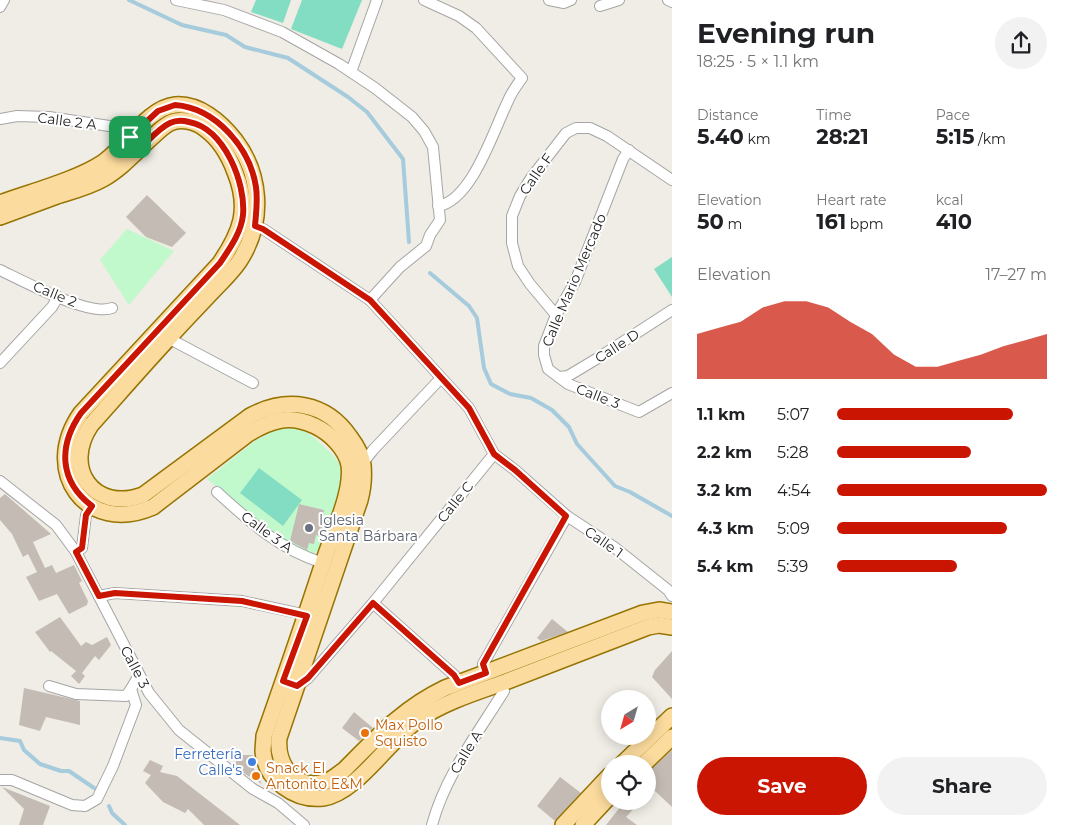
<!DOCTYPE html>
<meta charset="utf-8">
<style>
body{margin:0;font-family:Montserrat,sans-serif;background:#f2f2f2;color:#202124;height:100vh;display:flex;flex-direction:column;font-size:19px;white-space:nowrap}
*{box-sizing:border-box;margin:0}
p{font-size:16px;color:#757577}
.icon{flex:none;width:28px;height:28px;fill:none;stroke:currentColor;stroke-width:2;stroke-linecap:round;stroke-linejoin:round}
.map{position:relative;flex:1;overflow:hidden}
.side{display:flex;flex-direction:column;background:#fff;width:400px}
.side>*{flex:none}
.needle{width:32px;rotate:217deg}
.tools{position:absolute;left:601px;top:690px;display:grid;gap:10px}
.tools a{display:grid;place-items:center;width:55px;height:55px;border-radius:50%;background:#fff;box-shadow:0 2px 12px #0003;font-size:25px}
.pin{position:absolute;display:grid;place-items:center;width:42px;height:42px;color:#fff;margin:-21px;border-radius:10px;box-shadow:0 2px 8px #0006}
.round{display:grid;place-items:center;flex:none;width:52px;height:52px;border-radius:26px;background:#f2f2f2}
.overview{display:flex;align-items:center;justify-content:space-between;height:85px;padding:0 25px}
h1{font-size:28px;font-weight:700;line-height:38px}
.stats{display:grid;grid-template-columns:repeat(3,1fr);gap:8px;height:85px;padding:5px 25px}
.stats div{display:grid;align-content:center}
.stats b{font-size:21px;font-weight:700}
.stats small{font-size:14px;font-weight:400}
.stats p{font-size:14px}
.chart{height:140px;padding:10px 25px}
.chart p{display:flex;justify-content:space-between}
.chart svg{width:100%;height:90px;margin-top:5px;fill:#ca1502;opacity:.7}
.button{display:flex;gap:10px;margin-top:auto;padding:10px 25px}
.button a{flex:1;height:58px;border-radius:30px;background:#ca1502;color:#fff;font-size:20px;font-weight:700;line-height:58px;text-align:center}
.button a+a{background:#f2f2f2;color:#202124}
ul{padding:0 25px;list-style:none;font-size:16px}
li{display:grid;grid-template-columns:80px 60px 1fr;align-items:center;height:38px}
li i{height:12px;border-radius:6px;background:#ca1502}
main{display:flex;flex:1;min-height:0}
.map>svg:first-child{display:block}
.park{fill:#c2f9cc}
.pitch{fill:#83ddc3}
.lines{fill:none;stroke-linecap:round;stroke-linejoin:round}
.stream{stroke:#a5cbdc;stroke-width:4}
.building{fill:#c4bcb4}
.minor-casing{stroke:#a5a5a5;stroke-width:12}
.primary-casing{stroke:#977402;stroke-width:18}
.minor{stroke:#fff;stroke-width:10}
.primary{stroke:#fbdb9e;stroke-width:15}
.route-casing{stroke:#fff;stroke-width:10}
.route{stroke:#ca1502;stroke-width:6}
.worship-dot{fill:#6b7280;stroke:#fff;stroke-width:2}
.food-dot{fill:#e8710a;stroke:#fff;stroke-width:2}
.shop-dot{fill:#3f7fe0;stroke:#fff;stroke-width:2}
.labels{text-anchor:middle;stroke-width:4;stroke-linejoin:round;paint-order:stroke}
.street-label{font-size:14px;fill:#1e1e1e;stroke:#fff}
.worship-label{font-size:14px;fill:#5b616d;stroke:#fff;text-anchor:start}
.food-label{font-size:14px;fill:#c56008;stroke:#fff;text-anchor:start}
.shop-label{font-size:14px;fill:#366cbe;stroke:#fff;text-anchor:end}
</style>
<main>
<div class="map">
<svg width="672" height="825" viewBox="0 0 672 825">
<rect width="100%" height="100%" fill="#efede5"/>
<g class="park">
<path d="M127 229 174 251 129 305 100 260Z"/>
<path d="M280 428C299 428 307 430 321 444 329 451 340 460 342 471 344 482 325 535 320 548L314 554C285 548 232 499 207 479L256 440Z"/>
</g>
<g class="pitch">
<path d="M256 0H291L283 23 251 12Z"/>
<path d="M302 0H362L342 49 291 29Z"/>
<path d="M672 257V297L654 269Z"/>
<path d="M259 468 302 500 283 526 240 493Z"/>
</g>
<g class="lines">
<g class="stream">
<path d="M129 0 182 25 226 35 245 47 288 58 348 97 367 112 403 159 409 242"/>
<path d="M430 273 469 306 477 318 484 368 491 384 510 394 531 398 552 410 569 427 577 444 615 486 630 492 672 516"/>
<path d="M0 738 20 741 24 750 40 764 61 771H69L94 788"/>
<path d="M109 806 112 813 125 825"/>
</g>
</g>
<g class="building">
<path d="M147 195 186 233 172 247 146 237 126 217Z"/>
<path d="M5 494 51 534 33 542 45 568 52 565 56 573 74 565 82 581 79 583 88 601 87 605 69 614 57 594 39 601 26 577 37 572 28 554 23 557 12 534 0 520V498Z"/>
<path d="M299 504 324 510 323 519 326 520 322 537 316 535 314 544 309 543 307 550 290 541Z"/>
<path d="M60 617 81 646 86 642 92 645 107 637 111 645 99 660 95 656 82 673 85 676 79 684 71 676 76 671 51 651 50 652 35 632Z"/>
<path d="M552 619 568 632 541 641 537 638Z"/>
<path d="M672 651V699L652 677 655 670Z"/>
<path d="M24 688 80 701V725L46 717 40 731 19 725Z"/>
<path d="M354 712 373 728 359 741 342 728Z"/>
<path d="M672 750V807L655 791 648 798V772Z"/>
<path d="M240 755H253L254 769 262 784 245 774 234 765Z"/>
<path d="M150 760 163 766 160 772 177 776 240 825H204L188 809 185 813 163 802 145 783 151 775 143 771Z"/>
<path d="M560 777 581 793 555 821 537 806Z"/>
<path d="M2 787 50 806 43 825H19L24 809Z"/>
<path d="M625 801H641L626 817 637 825H606Z"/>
</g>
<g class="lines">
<defs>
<g id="minor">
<path d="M176 0 224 10 282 32 339 64 375 88 412 117 424 131 433 147 440 220 430 235 426 246 400 267 370 300"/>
<path d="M424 0 459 16 476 28 522 78C517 85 511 93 508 101 494 129 472 201 438 206"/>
<path d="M549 0 564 3 571 0"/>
<path d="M668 0 672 2"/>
<path d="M600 6 619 0"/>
<path d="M0 7 4 0"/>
<path d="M351 72 377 0"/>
<path d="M0 119 17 116 49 117 116 127 130 137"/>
<path d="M629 150 623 159 575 282 556 315 544 346V355L548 369 568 384 639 412 672 393"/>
<path d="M255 226 263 229 370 300 469 408 494 454 515 470 567 516 614 547 668 590 672 596"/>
<path d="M0 270C23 281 90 317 112 308"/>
<path d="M556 315 530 284 518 266 512 243V216L520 196 531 178 566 133 576 128H590L607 136 672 180"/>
<path d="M168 338 253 383"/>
<path d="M0 363 52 307 58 297"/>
<path d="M559 377 568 376 598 358 672 310"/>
<path d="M363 463 373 450 441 378"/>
<path d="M0 481 56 525 76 552 149 693 179 730 253 789 278 803 304 825"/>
<path d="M217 492C250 522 279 549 323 563"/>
<path d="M76 552 82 548 86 515 92 506"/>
<path d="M99 596 115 593 242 601 307 615"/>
<path d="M373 603 454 675 459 683"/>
<path d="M486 673 483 664 567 516"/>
<path d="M49 686 76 694 126 696 131 689"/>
<path d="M298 686 308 678 373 603 494 454"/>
<path d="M0 780H12L72 805 85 806 97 799 113 766 136 705 131 689 139 675"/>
<path d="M432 825C445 776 478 733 504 691L500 684"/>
</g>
<g id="primary">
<path d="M0 203C30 192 76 180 102 163 125 148 147 108 175 105 199 103 221 122 235 140 261 174 264 220 242 257 235 270 223 280 213 291 198 307 183 322 169 338 142 367 117 396 91 425 62 468 94 513 143 495L250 416C287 396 326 402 350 437 356 445 362 455 363 465 364 476 363 489 360 500L279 738C276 766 297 792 327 781 333 779 338 774 344 770 376 738 403 708 445 688L643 613 659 610 672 612"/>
<path d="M0 217C19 210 38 203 57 196 73 191 89 187 103 179 121 169 135 153 149 140 156 134 162 127 170 123 180 118 196 121 205 129 219 139 229 156 235 172 250 209 241 232 220 263L81 413C40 471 86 536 153 507L248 434C271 420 289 414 315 426 330 433 346 449 349 465 353 493 331 536 323 563 304 621 284 679 264 736 264 741 263 747 263 751 265 780 295 801 323 798 357 793 389 740 418 720 444 702 477 692 505 682 553 664 600 645 648 627L659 625 672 627"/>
<path d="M622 764 672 716"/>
<path d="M644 764 672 737"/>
<path d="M563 825 610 775"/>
<path d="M583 825 610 796"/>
</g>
</defs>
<use href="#minor" class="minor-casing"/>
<use href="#primary" class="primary-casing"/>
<use href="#minor" class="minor"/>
<use href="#primary" class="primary"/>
</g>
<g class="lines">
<defs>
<path id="route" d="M175 105C216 108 250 148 256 187 258 201 256 213 255 226L263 229 370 300 469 408 494 454 515 470 566 516 483 664 486 673 459 683 454 675 373 603 308 678 297 686 283 681 307 616 242 601 115 593 99 596 76 552 82 548 86 515 92 506C59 481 58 446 81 413L220 263C230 248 241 233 243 215 246 183 224 128 189 122 182 120 176 120 170 123 159 128 150 139 141 148L130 137 158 111Z"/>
</defs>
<use href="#route" class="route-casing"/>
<use href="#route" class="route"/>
</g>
<circle class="worship-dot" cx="309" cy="528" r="5"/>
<g class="food-dot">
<circle cx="365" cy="733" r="5"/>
<circle cx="256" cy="776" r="5"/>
</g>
<circle class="shop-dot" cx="252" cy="762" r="5"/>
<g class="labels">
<g class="street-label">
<text transform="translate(67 121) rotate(7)" y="5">Calle 2 A</text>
<text transform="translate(536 174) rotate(-55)" y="5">Calle F</text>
<text transform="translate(574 280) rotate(-67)" y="5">Calle Mario Mercado</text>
<text transform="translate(55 294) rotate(22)" y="5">Calle 2</text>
<text transform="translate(617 346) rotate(-33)" y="5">Calle D</text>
<text transform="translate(598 396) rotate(21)" y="5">Calle 3</text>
<text transform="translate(455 502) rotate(-51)" y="5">Calle C</text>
<text transform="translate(267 532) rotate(36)" y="5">Calle 3 A</text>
<text transform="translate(604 542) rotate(35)" y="5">Calle 1</text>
<text transform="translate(135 667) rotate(62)" y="5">Calle 3</text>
<text transform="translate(466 752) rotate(-59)" y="5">Calle A</text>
</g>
<g class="worship-label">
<text x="319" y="525">Iglesia<tspan x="319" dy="16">Santa Bárbara</tspan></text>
</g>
<g class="food-label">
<text x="375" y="730">Max Pollo<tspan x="375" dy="16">Squisto</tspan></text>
<text x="266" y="773">Snack El<tspan x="266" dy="16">Antonito E&amp;M</tspan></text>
</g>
<g class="shop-label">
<text x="242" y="759">Ferretería<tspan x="242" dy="16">Calle's</tspan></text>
</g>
</g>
</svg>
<div class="tools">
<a><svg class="needle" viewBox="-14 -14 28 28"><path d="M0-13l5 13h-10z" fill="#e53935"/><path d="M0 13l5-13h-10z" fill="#757577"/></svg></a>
<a><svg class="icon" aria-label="locate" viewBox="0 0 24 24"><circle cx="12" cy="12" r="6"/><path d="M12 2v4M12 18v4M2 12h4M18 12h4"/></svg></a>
</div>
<div class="pin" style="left:130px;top:137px;background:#1e9e55"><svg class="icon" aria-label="arrive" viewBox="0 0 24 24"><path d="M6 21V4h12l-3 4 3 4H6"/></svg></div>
</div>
<section class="side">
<div class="overview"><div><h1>Evening run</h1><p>18:25 · 5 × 1.1 km</p></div><a class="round"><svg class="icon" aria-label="share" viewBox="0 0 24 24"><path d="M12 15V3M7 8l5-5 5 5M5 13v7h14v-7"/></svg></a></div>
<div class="stats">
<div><p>Distance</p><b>5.40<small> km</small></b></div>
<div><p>Time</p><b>28:21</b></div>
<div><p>Pace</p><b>5:15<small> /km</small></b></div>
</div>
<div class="stats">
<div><p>Elevation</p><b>50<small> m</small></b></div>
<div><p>Heart rate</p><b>161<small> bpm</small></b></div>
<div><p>kcal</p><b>410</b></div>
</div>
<div class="chart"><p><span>Elevation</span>17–27 m</p>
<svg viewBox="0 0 160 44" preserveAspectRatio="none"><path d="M0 44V22L10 19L20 16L30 9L40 6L50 6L60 9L70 16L80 22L90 32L100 38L110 38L120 35L130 32L140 28L150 25L160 22V44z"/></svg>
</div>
<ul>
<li><b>1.1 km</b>5:07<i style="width:84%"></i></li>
<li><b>2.2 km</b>5:28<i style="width:64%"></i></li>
<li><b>3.2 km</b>4:54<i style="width:100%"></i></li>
<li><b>4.3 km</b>5:09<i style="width:81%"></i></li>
<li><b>5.4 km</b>5:39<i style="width:57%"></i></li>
</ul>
<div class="button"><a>Save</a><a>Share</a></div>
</section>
</main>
